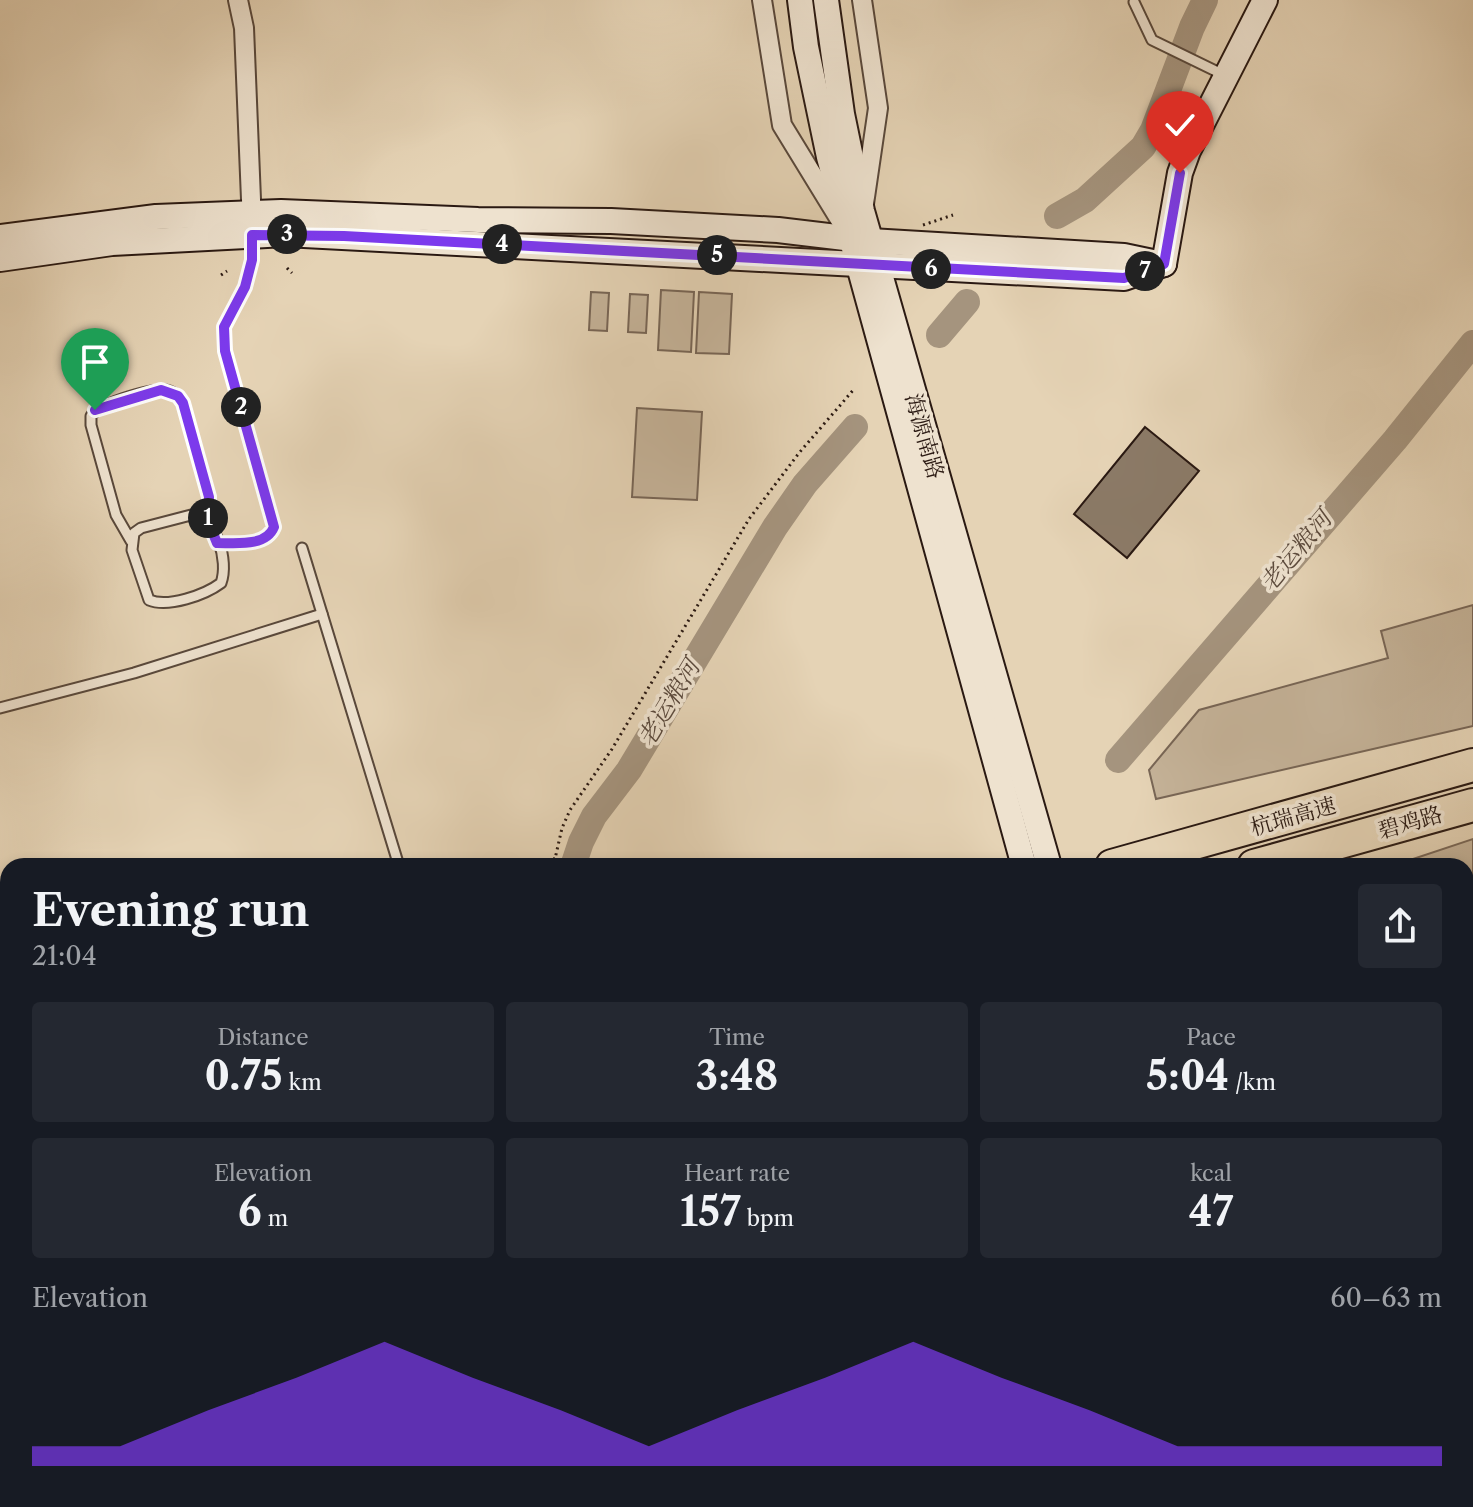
<!DOCTYPE html>
<meta charset="utf-8">
<style>
body{margin:0;font-family:"Libre Caslon Text","Noto Serif SC",serif;background:#242831;color:#f1f3f6;height:100vh;display:flex;flex-direction:column;font-size:30px;white-space:nowrap}
*{box-sizing:border-box;margin:0}
p{font-size:26px;color:#9ea1a6}
.icon{flex:none;width:44px;height:44px;fill:none;stroke:currentColor;stroke-width:2;stroke-linecap:round;stroke-linejoin:round}
.map{position:relative;flex:1;overflow:hidden}
.panel{position:absolute;left:0px;top:858px;width:1474px;height:650px;display:flex;flex-direction:column;background:#171b24;border-radius:24px 24px 0 0;box-shadow:0 4px 12px #0003}
.panel>*{flex:none}
.pin{position:absolute;display:grid;place-items:center;width:68px;height:68px;color:#fff;margin:-82px -34px;border-radius:50% 50% 50% 0;rotate:-45deg;box-shadow:0 0 8px #0007}
.pin .icon{rotate:45deg}
.km{position:absolute;width:40px;height:40px;margin:-20px;border-radius:50%;background:#222;color:#fff;font-size:22px;line-height:40px;text-align:center}
.round{display:grid;place-items:center;flex:none;width:84px;height:84px;border-radius:8px;background:#242831}
.overview{display:flex;align-items:center;justify-content:space-between;height:136px;padding:0 32px}
h1{font-size:44px;font-weight:700;line-height:60px}
.stats{display:grid;grid-template-columns:repeat(3,1fr);gap:12px;height:136px;padding:8px 32px}
.stats div{display:grid;align-content:center;border-radius:8px;background:#242831;text-align:center}
.stats b{font-size:40px;font-weight:700}
.stats small{font-size:22px;font-weight:400}
.stats p{font-size:22px}
.chart{height:224px;padding:16px 32px}
.chart p{display:flex;justify-content:space-between}
.chart svg{width:100%;height:144px;margin-top:8px;fill:#7c3aed;opacity:.7}
.map>svg:first-child{display:block}
.green{fill:#c5b399;stroke:#786656;stroke-width:2}
.water{fill:#a5947e;stroke:#746353;stroke-width:2}
.lines{fill:none;stroke-linecap:round;stroke-linejoin:round}
.river{stroke:#a5947e;stroke-width:26}
.building{fill:#8b7a67;stroke:#2a1912;stroke-width:2}
.lane-casing{stroke:#59483b;stroke-width:13}
.street-casing{stroke:#59483b;stroke-width:22}
.secondary-casing{stroke:#2a1912;stroke-width:28}
.highway-casing{stroke:#2a1912;stroke-width:36}
.path{stroke:#2a1912;stroke-width:3;stroke-dasharray:2 4;stroke-linecap:butt}
.lane{stroke:#eee2cf;stroke-width:9}
.street{stroke:#eee2cf;stroke-width:18}
.secondary{stroke:#eee2cf;stroke-width:24}
.highway{stroke:#e5d3b5;stroke-width:32}
.route-casing{stroke:#fff;stroke-width:16}
.route{stroke:#7c3aed;stroke-width:10}
.labels{text-anchor:middle;stroke-width:7;stroke-linejoin:round;paint-order:stroke}
.street-label{font-size:22px;fill:#2a1912;stroke:#eee2cf}
.water-label{font-size:24px;font-style:italic;fill:#5b4a3d;stroke:#eee2cf}
</style>
<div class="map">
<svg width="1473" height="1507" viewBox="0 0 1473 1507">
<rect width="100%" height="100%" fill="#e5d3b5"/>
<filter id="stains"><feTurbulence type="fractalNoise" baseFrequency=".0025" numOctaves="4"/><feColorMatrix values="0 0 0 0 .2 0 0 0 0 .09 0 0 0 0 .02 0 0 0 .5 -.17"/></filter>
<radialGradient id="worn" r=".72"><stop offset=".6" stop-color="#630" stop-opacity="0"/><stop offset="1" stop-color="#630" stop-opacity=".3"/></radialGradient>
<g class="green">
<path d="M661 290 694 292 691 352 658 350Z"/>
<path d="M591 292 609 293 607 331 589 330Z"/>
<path d="M699 292 732 294 729 354 696 353Z"/>
<path d="M630 294 648 295 646 333 628 332Z"/>
<path d="M637 408 702 412 697 500 632 497Z"/>
<path d="M1473 605V726L1156 799 1149 770 1199 710 1388 658 1381 631Z"/>
<path d="M1473 839V961L1466 963V866H1392Z"/>
</g>
<path class="water" d="M787 1500H1081L1083 1507H788Z"/>
<g class="lines">
<g class="river">
<path d="M1057 216 1085 200 1143 147 1153 130 1192 27 1205 0"/>
<path d="M939 335 967 302"/>
<path d="M1118 760 1395 440 1473 343"/>
<path d="M573 866 581 842 594 816 629 770 775 527 805 484 855 427"/>
<path d="M288 1507 292 1500"/>
</g>
</g>
<path class="building" d="M1145 427 1199 471 1127 558 1074 514Z"/>
<g class="lines">
<defs>
<g id="lane">
<path d="M1134 2 1152 40 1224 75"/>
<path d="M191 515C217 518 229 561 221 583 205 595 168 608 149 600L132 550 134 533 141 528Z"/>
<path d="M131 541 116 515 91 425V416C99 404 146 390 162 390 172 389 178 396 183 403L209 497 208 521"/>
<path d="M217 543C236 543 266 547 274 527L225 351 224 327 245 287 252 260V238"/>
<path d="M302 548 399 866"/>
<path d="M0 708 134 673 322 614"/>
<path d="M0 1346 8 1341"/>
<path d="M144 1500 154 1507"/>
</g>
<g id="street">
<path d="M238 0 244 28 252 224"/>
<path d="M762 0 782 125 842 223"/>
<path d="M862 0 878 108 864 204"/>
<path d="M1466 1424 1473 1449"/>
</g>
<g id="secondary">
<path d="M800 0 806 47 829 157 1024 866"/>
<path d="M826 0 842 114 862 211 1049 866"/>
<path d="M0 237 156 217 281 212 478 220 611 221 778 230 870 241 1124 256 1162 264"/>
<path d="M0 259 112 243 285 234 1124 278 1164 264"/>
<path d="M1164 264 1180 173 1188 151 1265 0"/>
<path d="M1466 1333 1473 1325"/>
<path d="M1217 1500 1220 1507"/>
<path d="M1307 1507 1314 1500"/>
</g>
<g id="highway">
<path d="M1112 866 1473 765"/>
<path d="M1254 866 1473 805"/>
<path d="M0 1193 8 1190"/>
<path d="M0 1219 8 1216"/>
<path d="M0 1254 8 1251"/>
</g>
</defs>
<use href="#lane" class="lane-casing"/>
<use href="#street" class="street-casing"/>
<use href="#secondary" class="secondary-casing"/>
<use href="#highway" class="highway-casing"/>
<g class="path">
<path d="M923 225 953 215"/>
<path d="M287 268 292 273"/>
<path d="M221 275 227 271"/>
<path d="M548 866 549 858 555 859 562 828 570 810 612 749 749 519 799 453 855 388"/>
<path d="M255 1507 258 1500"/>
</g>
<use href="#lane" class="lane"/>
<use href="#street" class="street"/>
<use href="#secondary" class="secondary"/>
<use href="#highway" class="highway"/>
</g>
<g class="lines">
<defs>
<path id="route" d="M95 410 161 390 178 396 183 403 209 497 208 521 217 543C236 543 266 547 274 527L225 351 224 327 245 287 252 260V235L344 236 1124 278 1164 264 1180 173"/>
</defs>
<use href="#route" class="route-casing"/>
<use href="#route" class="route"/>
</g>
<g class="labels">
<g class="street-label">
<text transform="translate(925 436) rotate(74)" y="8">海源南路</text>
<text transform="translate(1293 816) rotate(-16)" y="8">杭瑞高速</text>
<text transform="translate(1410 822) rotate(-16)" y="8">碧鸡路</text>
</g>
<g class="water-label">
<text transform="translate(1296 551) rotate(-50)" y="8">老运粮河</text>
<text transform="translate(669 703) rotate(-59)" y="8">老运粮河</text>
</g>
</g>
<rect width="100%" height="100%" filter="url(#stains)"/>
<rect width="100%" height="100%" fill="url(#worn)"/>
</svg>
<div class="pin" style="left:95px;top:410px;background:#1e9e55"><svg class="icon" aria-label="arrive" viewBox="0 0 24 24"><path d="M6 21V4h12l-3 4 3 4H6"/></svg></div>
<div class="pin" style="left:1180px;top:173px;background:#d93025"><svg class="icon" aria-label="check" viewBox="0 0 24 24"><path d="M5 12l5 5 9-10"/></svg></div>
<b class="km" style="left:208px;top:518px">1</b>
<b class="km" style="left:241px;top:407px">2</b>
<b class="km" style="left:287px;top:234px">3</b>
<b class="km" style="left:502px;top:244px">4</b>
<b class="km" style="left:717px;top:255px">5</b>
<b class="km" style="left:931px;top:269px">6</b>
<b class="km" style="left:1145px;top:271px">7</b>
<section class="panel">
<div class="overview"><div><h1>Evening run</h1><p>21:04</p></div><a class="round"><svg class="icon" aria-label="share" viewBox="0 0 24 24"><path d="M12 15V3M7 8l5-5 5 5M5 13v7h14v-7"/></svg></a></div>
<div class="stats">
<div><p>Distance</p><b>0.75<small> km</small></b></div>
<div><p>Time</p><b>3:48</b></div>
<div><p>Pace</p><b>5:04<small> /km</small></b></div>
</div>
<div class="stats">
<div><p>Elevation</p><b>6<small> m</small></b></div>
<div><p>Heart rate</p><b>157<small> bpm</small></b></div>
<div><p>kcal</p><b>47</b></div>
</div>
<div class="chart"><p><span>Elevation</span>60–63 m</p>
<svg viewBox="0 0 160 44" preserveAspectRatio="none"><path d="M0 44V38L10 38L20 27L30 17L40 6L50 17L60 27L70 38L80 27L90 17L100 6L110 17L120 27L130 38L140 38L150 38L160 38V44z"/></svg>
</div>
</section>
</div>
